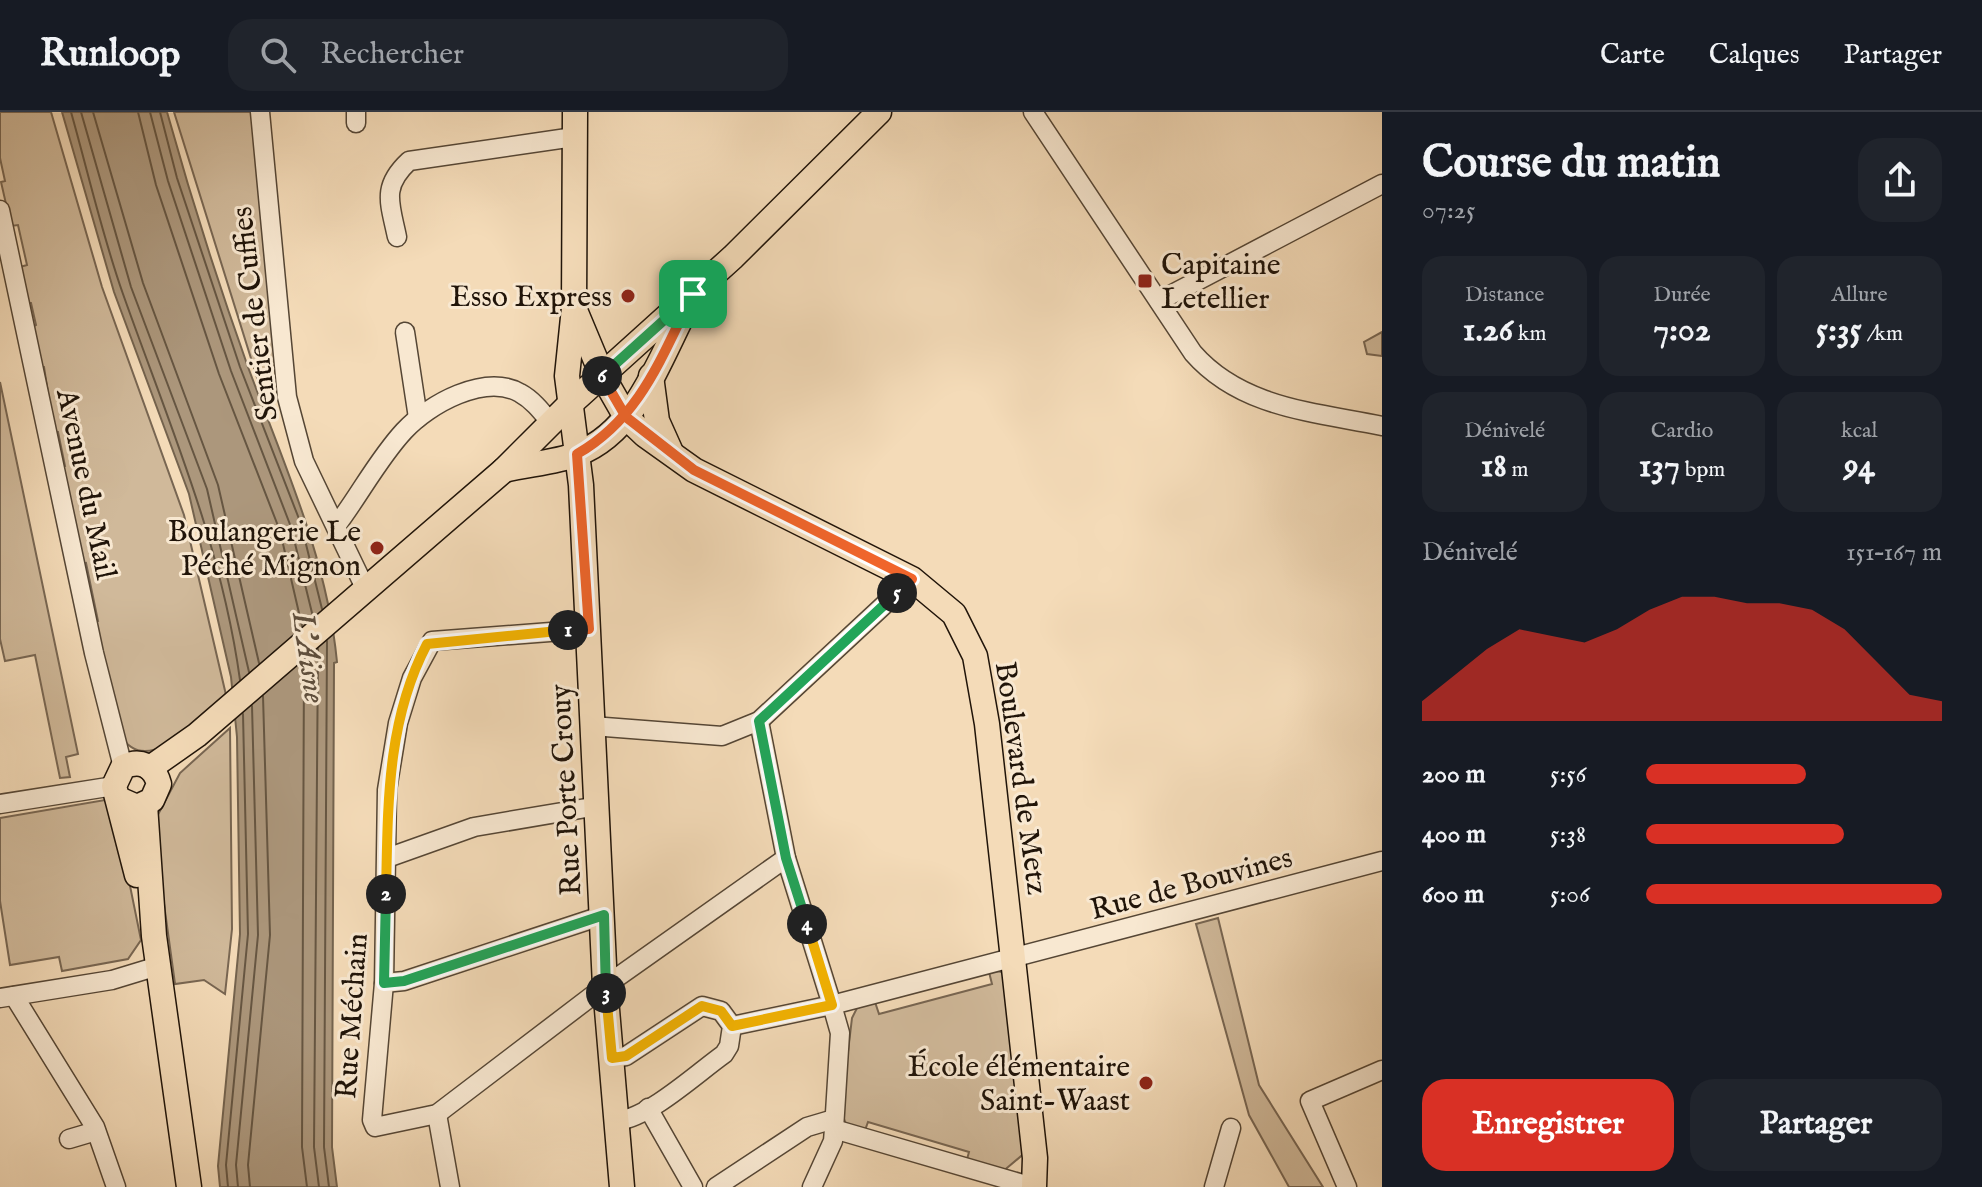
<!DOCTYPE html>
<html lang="fr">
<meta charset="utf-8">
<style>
body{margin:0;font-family:"IM FELL English",serif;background:#20242c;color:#f1f3f6;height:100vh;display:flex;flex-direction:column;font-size:30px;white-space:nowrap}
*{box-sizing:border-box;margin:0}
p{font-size:26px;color:#9ea1a6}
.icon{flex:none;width:44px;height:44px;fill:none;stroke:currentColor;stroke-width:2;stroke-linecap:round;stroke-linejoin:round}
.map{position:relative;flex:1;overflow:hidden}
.panel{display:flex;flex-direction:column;background:#171b24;width:600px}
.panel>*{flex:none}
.pin{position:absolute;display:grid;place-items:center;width:68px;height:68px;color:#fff;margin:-34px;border-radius:16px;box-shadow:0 4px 12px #0006}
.km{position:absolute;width:40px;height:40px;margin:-20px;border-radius:50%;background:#222;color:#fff;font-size:22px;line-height:40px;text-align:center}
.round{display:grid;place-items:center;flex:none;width:84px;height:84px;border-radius:24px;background:#20242c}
.overview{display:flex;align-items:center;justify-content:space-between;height:136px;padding:0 40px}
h1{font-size:44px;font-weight:700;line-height:60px}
.metrics{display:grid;grid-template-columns:repeat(3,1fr);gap:12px;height:136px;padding:8px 40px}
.metrics div{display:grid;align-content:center;border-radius:20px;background:#20242c;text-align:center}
.metrics b{font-size:34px;font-weight:700}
.metrics small{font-size:22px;font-weight:400}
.metrics p{font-size:22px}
.chart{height:224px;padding:16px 40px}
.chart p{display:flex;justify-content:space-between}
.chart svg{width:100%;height:144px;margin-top:8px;fill:#d93025;opacity:.7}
.action{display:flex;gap:16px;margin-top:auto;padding:16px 40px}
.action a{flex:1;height:92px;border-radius:24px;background:#d93025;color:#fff;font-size:32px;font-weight:700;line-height:92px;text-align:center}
.action a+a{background:#20242c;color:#f1f3f6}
ul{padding:0 40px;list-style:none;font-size:26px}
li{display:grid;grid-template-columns:128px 96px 1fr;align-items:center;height:60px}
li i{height:20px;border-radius:10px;background:#d93025}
header{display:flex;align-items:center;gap:48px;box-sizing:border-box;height:112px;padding:0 40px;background:#171b24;border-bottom:2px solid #363941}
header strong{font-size:38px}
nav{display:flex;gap:44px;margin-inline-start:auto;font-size:28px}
.search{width:560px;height:72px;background:#20242c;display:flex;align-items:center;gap:20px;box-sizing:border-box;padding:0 28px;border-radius:24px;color:#9ea1a6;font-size:30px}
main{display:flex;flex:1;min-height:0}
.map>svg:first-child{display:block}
.green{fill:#d0b99a;stroke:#786652;stroke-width:2}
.water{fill:#ac977c;stroke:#74634e;stroke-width:2}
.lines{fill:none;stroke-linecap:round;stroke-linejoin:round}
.shore{stroke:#665642;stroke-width:2}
.minor-casing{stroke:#554635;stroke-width:21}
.major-casing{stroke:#201409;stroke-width:27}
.minor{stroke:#f8e8d1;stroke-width:18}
.major{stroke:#f4dbb8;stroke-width:24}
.split-1-casing{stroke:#fff;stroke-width:16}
.split-2-casing{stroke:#fff;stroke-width:16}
.split-3-casing{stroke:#fff;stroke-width:16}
.split-4-casing{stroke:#fff;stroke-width:16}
.split-5-casing{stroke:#fff;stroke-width:16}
.split-6-casing{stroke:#fff;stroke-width:16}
.split-7-casing{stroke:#fff;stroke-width:16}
.split-1{stroke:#f0652b;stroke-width:10}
.split-2{stroke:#f5b400;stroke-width:10}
.split-3{stroke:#22a559;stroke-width:10}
.split-4{stroke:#f5b400;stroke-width:10}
.split-5{stroke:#22a559;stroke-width:10}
.split-6{stroke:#f0652b;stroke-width:10}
.split-7{stroke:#22a559;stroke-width:10}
.poi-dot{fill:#8f2418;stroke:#f8e8d1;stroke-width:3}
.labels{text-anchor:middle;stroke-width:6;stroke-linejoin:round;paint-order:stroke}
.poi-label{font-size:30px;fill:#201409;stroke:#f8e8d1;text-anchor:end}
.street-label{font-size:30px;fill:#201409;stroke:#f8e8d1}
.water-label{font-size:32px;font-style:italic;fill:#5f4f3d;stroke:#f8e8d1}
</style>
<header>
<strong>Runloop</strong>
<div class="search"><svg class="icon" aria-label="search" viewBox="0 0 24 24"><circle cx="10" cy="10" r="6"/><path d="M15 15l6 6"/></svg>Rechercher</div>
<nav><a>Carte</a><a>Calques</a><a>Partager</a></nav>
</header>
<main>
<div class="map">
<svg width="1382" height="1075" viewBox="0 0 1382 1075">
<rect width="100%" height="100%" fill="#f4dbb8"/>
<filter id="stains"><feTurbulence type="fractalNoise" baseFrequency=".0025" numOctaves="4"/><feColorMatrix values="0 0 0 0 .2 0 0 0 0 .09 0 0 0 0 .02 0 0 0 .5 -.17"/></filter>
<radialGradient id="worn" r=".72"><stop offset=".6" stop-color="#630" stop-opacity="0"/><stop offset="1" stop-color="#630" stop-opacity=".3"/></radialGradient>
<g class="green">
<path d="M0 0H51L102 175 184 403 226 583C201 604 148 668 121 624L94 510 98 509 86 451 82 452 61 355 65 354 58 320H54L44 255H40L32 215 36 213 31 191H27L20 155 27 153 18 113 11 114 1 70 5 69 0 46Z"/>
<path d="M174 0H254L279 252 259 272Z"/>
<path d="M1382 220V244L1367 242 1364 230Z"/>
<path d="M0 270 78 642 66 645 70 665 60 666 35 543 5 549 0 527Z"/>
<path d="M230 616 232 817 225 882 204 868 175 872 153 712 180 661Z"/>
<path d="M105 688 114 695 141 828 128 847 62 859 59 845 10 853 0 789V706Z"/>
<path d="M1218 806 1259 973 1323 1075H1289L1249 1003 1196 812Z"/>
<path d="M998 859 1005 861 1033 1034 1001 1061 966 1051 969 1040 868 1010 864 1021 846 1012 841 999 852 906 857 896 875 890 879 902 992 872 989 860Z"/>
</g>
<path class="water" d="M62 0H167C191 86 218 171 248 255 284 352 327 446 337 550L334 551 332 1035 337 1075H220L218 1054 240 822 237 625 231 565 189 382 114 180Z"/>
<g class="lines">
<g class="shore">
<path d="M71 0C88 60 102 123 123 182 169 312 221 430 240 568"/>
<path d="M81 0 131 175 207 377 249 560"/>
<path d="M93 0 143 171 218 373 259 551"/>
<path d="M138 0 156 73 219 262 280 419 302 514"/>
<path d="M150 0 168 69 231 259 291 415 313 505"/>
<path d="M160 0 177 66 240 255 301 412 322 497"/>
<path d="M327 529 324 1035 329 1075"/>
<path d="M318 537 314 1035 319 1075"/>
<path d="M304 549 302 1035 307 1075"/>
<path d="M228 1075 226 1053 248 822 243 602"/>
<path d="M238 1075 236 1053 258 823 252 594"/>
<path d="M250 1075 248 1053 270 823 263 584"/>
</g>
<defs>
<g id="minor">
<path d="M260 0 287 285 304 349 366 478"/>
<path d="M1033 0 1193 241C1241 296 1314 300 1382 314"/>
<path d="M356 11V0"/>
<path d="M0 98 94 541 123 655"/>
<path d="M397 125C390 91 381 75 409 49L574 25"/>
<path d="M1159 189 1382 72"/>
<path d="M405 220 418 306"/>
<path d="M336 414C359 384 378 347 404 319 429 292 485 261 520 281 533 288 542 300 551 311"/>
<path d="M589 517 432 529 412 566 398 611 387 678 384 871 372 1008 375 1015 437 1002 605 874 786 746"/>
<path d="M592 614 722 624 759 609 912 467"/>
<path d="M0 692 114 674"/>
<path d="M387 746 474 715 598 694"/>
<path d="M384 871 404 869 604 803"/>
<path d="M14 884 95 1015 116 1075"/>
<path d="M0 886 112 868 158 854"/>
<path d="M732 914 832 893 786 746 759 609"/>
<path d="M612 946 626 944 702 894 721 899 732 914 729 934 724 942C696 962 651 1004 618 1009"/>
<path d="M648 996 693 1075"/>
<path d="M437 1002 450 1075"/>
<path d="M834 1017 1033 1075"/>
<path d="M69 1027 96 1019"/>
<path d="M716 1075 807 1015 834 1007"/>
<path d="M812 1075 833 1029 834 1017 840 921 832 893 1382 749"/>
<path d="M1214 1075 1231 1016"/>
<path d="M1347 1075 1310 989 1382 958"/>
</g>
<g id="major">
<path d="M575 0 574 196 567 264 581 373 605 874 622 1075"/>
<path d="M574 196 602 263 626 305 645 323 694 358 912 467 954 502 975 544 987 612 1035 1046 1034 1075"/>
<path d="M651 264 657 309 670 338"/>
<path d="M504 358C527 352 555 351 577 342 636 320 660 246 687 195"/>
<path d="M150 656 197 623 504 358 569 293 733 145 879 0"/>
<path d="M121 688 137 695 152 688 159 672C154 653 140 647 123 655L114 674 137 763"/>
<path d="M145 693 154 824 189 1075"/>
</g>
</defs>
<use href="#minor" class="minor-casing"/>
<use href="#major" class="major-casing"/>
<use href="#minor" class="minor"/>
<use href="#major" class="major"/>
</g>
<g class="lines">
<defs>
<path id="split-1" d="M568 518 589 517 577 342C641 305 661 245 693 182"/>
<path id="split-2" d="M386 782C388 696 386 610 427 532L568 518"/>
<path id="split-3" d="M386 782 384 871 404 869 604 803 606 881"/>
<path id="split-4" d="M606 881 612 946 626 944 702 894 721 899 732 914 832 893 807 812"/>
<path id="split-5" d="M807 812 786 746 759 609 897 481"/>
<path id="split-6" d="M602 264 626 305 694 358 912 467 897 481"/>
<path id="split-7" d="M602 264 693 182"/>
</defs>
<use href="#split-1" class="split-1-casing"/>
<use href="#split-2" class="split-2-casing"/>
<use href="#split-3" class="split-3-casing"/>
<use href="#split-4" class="split-4-casing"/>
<use href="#split-5" class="split-5-casing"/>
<use href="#split-6" class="split-6-casing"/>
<use href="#split-7" class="split-7-casing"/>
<use href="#split-1" class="split-1"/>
<use href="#split-2" class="split-2"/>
<use href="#split-3" class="split-3"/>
<use href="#split-4" class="split-4"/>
<use href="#split-5" class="split-5"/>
<use href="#split-6" class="split-6"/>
<use href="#split-7" class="split-7"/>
</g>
<g class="poi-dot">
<rect x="1137" y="161" width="16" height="16" rx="4"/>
<circle cx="628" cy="184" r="8"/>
<circle cx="377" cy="436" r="8"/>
<circle cx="1146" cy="971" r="8"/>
</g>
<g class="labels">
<g class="poi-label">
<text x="1161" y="162" text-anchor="start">Capitaine<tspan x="1161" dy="34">Letellier</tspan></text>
<text x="612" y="194">Esso Express</text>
<text x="361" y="429">Boulangerie Le<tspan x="361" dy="34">Péché Mignon</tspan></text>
<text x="1130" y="964">École élémentaire<tspan x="1130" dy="34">Saint-Waast</tspan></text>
</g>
<g class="street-label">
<text transform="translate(254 202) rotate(-97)" y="10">Sentier de Cuffies</text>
<text transform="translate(87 372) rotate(78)" y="10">Avenue du Mail</text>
<text transform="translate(1022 666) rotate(82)" y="10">Boulevard de Metz</text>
<text transform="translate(565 678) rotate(-93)" y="10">Rue Porte Crouy</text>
<text transform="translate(1191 771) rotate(-15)" y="10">Rue de Bouvines</text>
<text transform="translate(351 904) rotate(-86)" y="10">Rue Méchain</text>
</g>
<g class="water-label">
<text transform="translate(310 545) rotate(82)" y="11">L'Aisne</text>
</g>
</g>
<rect width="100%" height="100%" filter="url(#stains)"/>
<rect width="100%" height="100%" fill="url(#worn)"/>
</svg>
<div class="pin" style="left:693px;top:182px;background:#1e9e55"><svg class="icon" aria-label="arrive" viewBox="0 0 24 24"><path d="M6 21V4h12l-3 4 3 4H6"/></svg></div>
<b class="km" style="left:568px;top:518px">1</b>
<b class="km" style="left:386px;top:782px">2</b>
<b class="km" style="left:606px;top:881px">3</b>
<b class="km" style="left:807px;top:812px">4</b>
<b class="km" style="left:897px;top:481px">5</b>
<b class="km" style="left:602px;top:264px">6</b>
</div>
<section class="panel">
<div class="overview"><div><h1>Course du matin</h1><p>07:25</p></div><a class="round"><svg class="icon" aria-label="share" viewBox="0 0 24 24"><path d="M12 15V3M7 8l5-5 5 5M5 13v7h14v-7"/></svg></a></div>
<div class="metrics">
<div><p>Distance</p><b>1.26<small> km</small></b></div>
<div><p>Durée</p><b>7:02</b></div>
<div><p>Allure</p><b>5:35<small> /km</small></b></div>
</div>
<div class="metrics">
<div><p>Dénivelé</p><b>18<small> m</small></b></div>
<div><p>Cardio</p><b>137<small> bpm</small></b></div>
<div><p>kcal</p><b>94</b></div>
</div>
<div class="chart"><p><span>Dénivelé</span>151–167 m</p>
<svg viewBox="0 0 160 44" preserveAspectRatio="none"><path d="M0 44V38L10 30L20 22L30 16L40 18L50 20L60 16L70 10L80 6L90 6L100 8L110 8L120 10L130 16L140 26L150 36L160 38V44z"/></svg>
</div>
<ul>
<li><b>200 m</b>5:56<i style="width:54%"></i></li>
<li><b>400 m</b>5:38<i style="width:67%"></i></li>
<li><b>600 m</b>5:06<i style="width:100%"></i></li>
</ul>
<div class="action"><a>Enregistrer</a><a>Partager</a></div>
</section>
</main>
